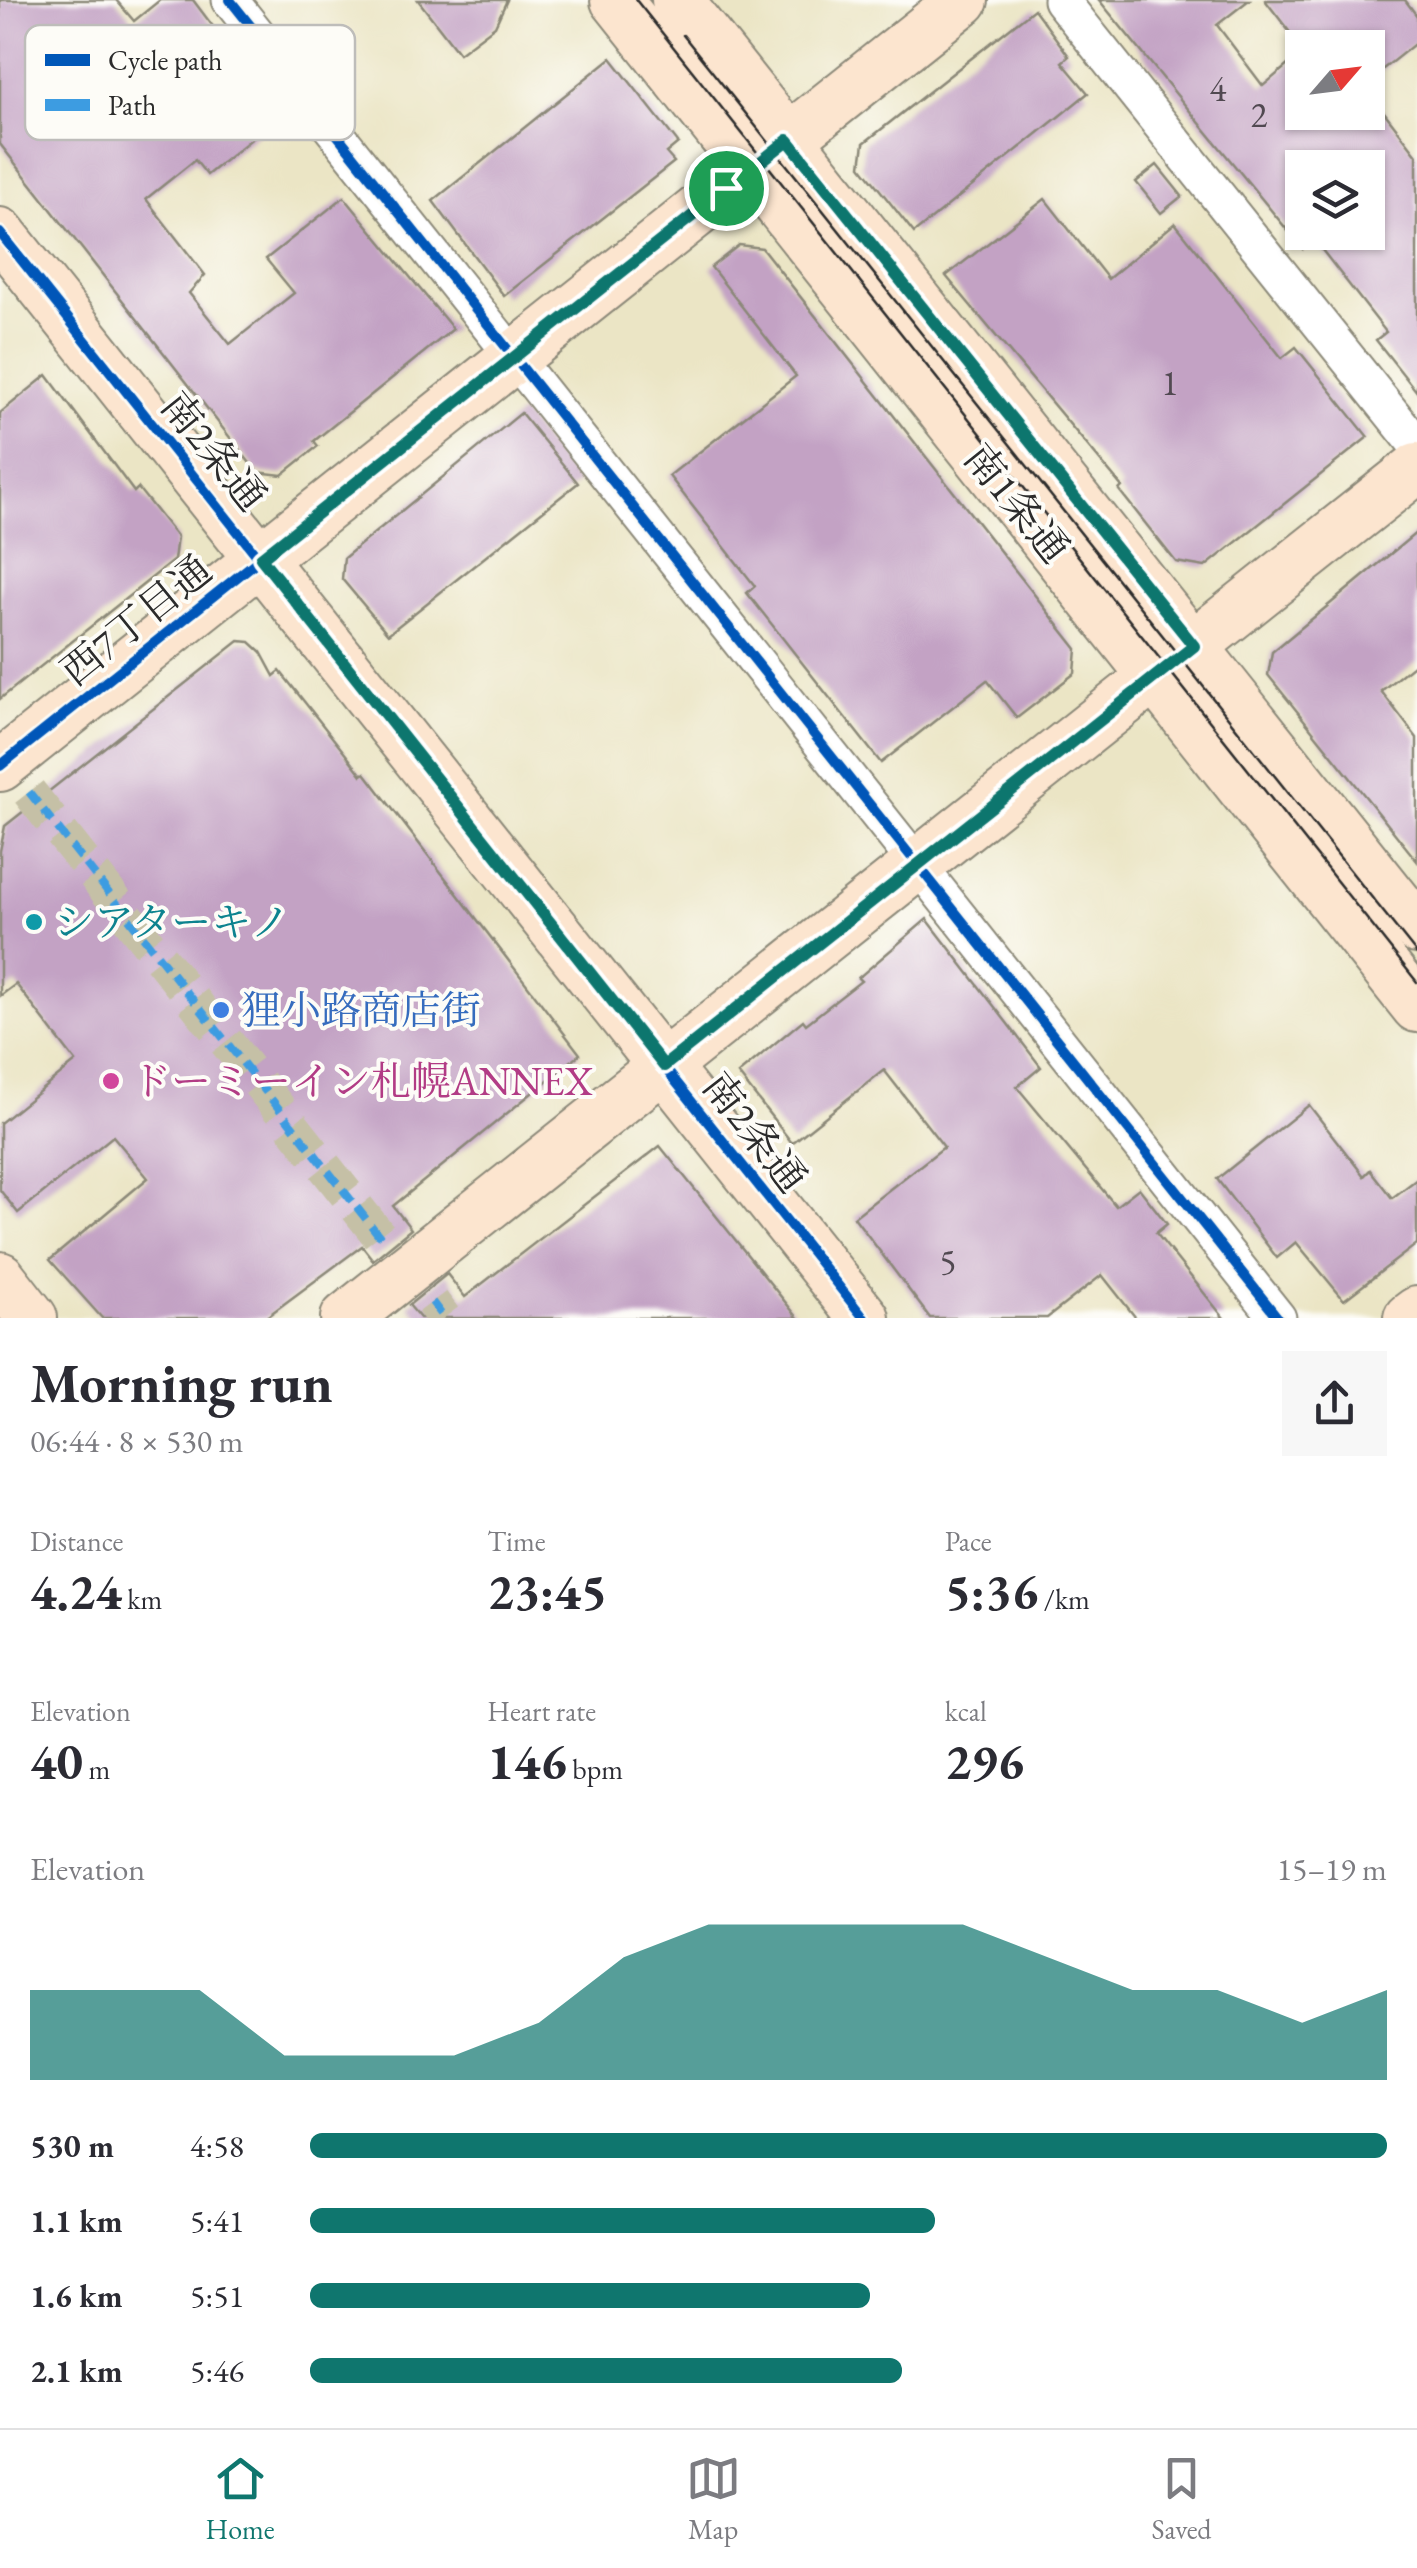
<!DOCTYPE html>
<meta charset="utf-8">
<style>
body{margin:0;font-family:"EB Garamond","Noto Serif JP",serif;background:#f7f7f7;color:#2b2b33;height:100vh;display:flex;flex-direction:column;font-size:38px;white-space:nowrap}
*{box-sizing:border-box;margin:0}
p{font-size:32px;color:#7c7c81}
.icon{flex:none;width:55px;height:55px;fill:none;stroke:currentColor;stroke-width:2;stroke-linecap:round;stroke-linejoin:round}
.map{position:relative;height:1318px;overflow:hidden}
.details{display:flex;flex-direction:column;background:#fff;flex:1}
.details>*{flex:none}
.needle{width:65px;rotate:62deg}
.buttons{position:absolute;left:1285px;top:30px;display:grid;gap:20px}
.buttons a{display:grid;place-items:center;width:100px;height:100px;border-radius:0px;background:#fff;box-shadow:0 2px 8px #0004;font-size:50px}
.pin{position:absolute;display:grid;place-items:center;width:85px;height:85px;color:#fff;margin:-42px;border:5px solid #fff;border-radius:50%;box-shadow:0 2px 10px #0007}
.round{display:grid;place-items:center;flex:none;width:105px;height:105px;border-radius:0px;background:#f7f7f7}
.overview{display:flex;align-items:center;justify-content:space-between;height:170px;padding:0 30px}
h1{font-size:55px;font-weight:700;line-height:75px}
.metrics{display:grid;grid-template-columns:repeat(3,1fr);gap:15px;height:170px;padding:10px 30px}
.metrics div{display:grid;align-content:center}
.metrics b{font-size:50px;font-weight:700}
.metrics small{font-size:28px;font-weight:400}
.metrics p{font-size:28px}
.chart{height:280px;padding:20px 30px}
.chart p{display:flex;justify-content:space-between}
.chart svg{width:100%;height:180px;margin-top:10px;fill:#0f766e;opacity:.7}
ul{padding:0 30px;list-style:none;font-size:32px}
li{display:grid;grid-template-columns:160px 120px 1fr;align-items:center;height:75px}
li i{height:25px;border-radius:12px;background:#0f766e}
.dock{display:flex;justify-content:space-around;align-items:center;height:140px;border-top:2px solid #e1e1e2;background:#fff;font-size:28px;color:#7c7c81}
.dock a{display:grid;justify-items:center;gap:5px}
.dock .active{color:#0f766e}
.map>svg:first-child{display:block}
.building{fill:#c3a2c4}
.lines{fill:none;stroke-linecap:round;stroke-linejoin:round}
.street-tunnel{stroke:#c5c0a6;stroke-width:35;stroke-dasharray:35 18;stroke-linecap:butt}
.street-casing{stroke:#8b8878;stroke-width:39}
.secondary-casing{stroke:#8b8878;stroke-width:54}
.street{stroke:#fff;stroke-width:35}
.secondary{stroke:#fce5cf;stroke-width:50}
.tram{stroke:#2b2b2b;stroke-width:2.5}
.quiet{stroke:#3d9ce1;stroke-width:8;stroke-dasharray:15 8;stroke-linecap:butt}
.cycleway-casing{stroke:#fdfcf7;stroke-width:16}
.cycleway{stroke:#0057b8;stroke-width:10}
.route-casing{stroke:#fff;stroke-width:20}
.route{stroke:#0f766e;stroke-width:12}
.culture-dot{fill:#0f9aa8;stroke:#fdfcf7;stroke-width:4}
.shop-dot{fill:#3f7fe0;stroke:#fdfcf7;stroke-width:4}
.hotel-dot{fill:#d1479c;stroke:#fdfcf7;stroke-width:4}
.labels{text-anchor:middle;stroke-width:8;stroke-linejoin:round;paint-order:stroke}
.number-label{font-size:35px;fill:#514951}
.street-label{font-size:40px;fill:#2b2b2b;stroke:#fdfcf7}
.culture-label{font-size:40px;fill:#0d838f;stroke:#fdfcf7;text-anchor:start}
.shop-label{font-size:40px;fill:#366cbe;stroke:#fdfcf7;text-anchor:start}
.hotel-label{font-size:40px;fill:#b23c85;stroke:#fdfcf7;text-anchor:start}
.key{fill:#fdfcf7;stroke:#bebdba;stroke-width:2.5}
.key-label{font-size:28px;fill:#2b2b2b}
</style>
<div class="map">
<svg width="1417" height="1318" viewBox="0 0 1417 1318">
<rect width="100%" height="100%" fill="#fdfcf7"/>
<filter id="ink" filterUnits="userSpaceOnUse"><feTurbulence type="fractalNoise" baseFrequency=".01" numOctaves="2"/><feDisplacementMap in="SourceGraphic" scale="20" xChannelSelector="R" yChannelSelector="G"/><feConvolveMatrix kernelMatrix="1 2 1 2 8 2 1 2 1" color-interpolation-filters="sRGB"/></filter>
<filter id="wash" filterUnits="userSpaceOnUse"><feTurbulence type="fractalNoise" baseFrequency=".0048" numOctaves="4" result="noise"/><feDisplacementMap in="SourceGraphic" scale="40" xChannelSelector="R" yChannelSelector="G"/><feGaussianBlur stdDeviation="2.25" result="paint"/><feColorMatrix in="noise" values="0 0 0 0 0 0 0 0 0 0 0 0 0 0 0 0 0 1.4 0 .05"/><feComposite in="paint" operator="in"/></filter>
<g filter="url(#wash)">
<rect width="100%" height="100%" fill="#ebe5c5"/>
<g id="blocks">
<g class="building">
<path d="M0 0H116L134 21 160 0H193L264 94 248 106 265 128 207 175 195 160 146 199 205 275 189 293 230 344 294 293 266 259 344 197 453 329 314 441 318 446 282 475 257 472 0 144Z"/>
<path d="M418 0H507L495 26 459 53Z"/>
<path d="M1099 0H1249L1217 25 1263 86 1302 53V112H1384L1417 155V392L1376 340 1386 332 1308 232H1368V168H1302V248Z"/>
<path d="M1265 0H1405L1417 16V42L1368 81V48H1302Z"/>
<path d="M1034 9 1069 56 1062 62 1088 93 914 233 861 166 864 143Z"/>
<path d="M611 58 678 143 666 153 674 162 504 296 433 201Z"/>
<path d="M1157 165 1182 196 1161 213 1136 182Z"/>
<path d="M1045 199 1108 279 1175 223 1282 358 1296 347 1368 437 1205 567 1176 562 1119 490 1122 487 946 276Z"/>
<path d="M739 245 762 248 1077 649 1075 673 1017 718 987 680 881 763 747 593 755 586 669 476 796 376 711 267Z"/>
<path d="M47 375 134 492 138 488 177 537 174 560 0 699V413Z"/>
<path d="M521 413 578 483 388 634 342 579 344 558Z"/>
<path d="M1417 532V662L1381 691 1417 738V861L1268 675 1272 652Z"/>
<path d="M239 641 250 642 261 652 274 676 280 671 362 775 365 773 580 1054 393 1206 411 1229 373 1260 362 1246 265 1318H102L50 1260 148 1178 113 1136 18 1213 0 1190V1123L76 1062 16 984 0 996V851L5 826Z"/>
<path d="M927 919 1041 1067 1017 1087 1116 1206 1139 1188 1167 1224 1156 1233 1224 1318H1136L1102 1275 1047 1318H930L854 1217 944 1147 884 1070 792 1143 738 1074 803 1020 806 1024 861 981 858 978Z"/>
<path d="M1309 1105 1364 1176 1370 1170 1392 1198 1417 1179V1244L1344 1300 1296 1242 1277 1258 1217 1179Z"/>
<path d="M660 1146 798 1318H420L409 1305 447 1274 465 1297Z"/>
</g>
</g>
</g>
<g filter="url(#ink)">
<use href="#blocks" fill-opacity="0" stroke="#8b8878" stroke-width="2.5"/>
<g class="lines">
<g class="street-tunnel">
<path d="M29 792 381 1238"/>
<path d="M432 1302 444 1318"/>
</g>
<defs>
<g id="street">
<path d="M230 0 1278 1318"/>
<path d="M1061 0 1417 445"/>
</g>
<g id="secondary">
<path d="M616 0 1417 1007"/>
<path d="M677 0 1417 928"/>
<path d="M0 233 864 1318"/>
<path d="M0 766 963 0"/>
<path d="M0 1277 32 1318"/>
<path d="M346 1318 1417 468"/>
<path d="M1409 1318 1417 1312"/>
</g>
</defs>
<use href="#street" class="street-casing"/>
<use href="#secondary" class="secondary-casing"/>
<use href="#street" class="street"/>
<use href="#secondary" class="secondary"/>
<g class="tram">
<path d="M636 0 1417 982"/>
<path d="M683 35 1417 954"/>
</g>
<g class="quiet">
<path d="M29 792 381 1238"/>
<path d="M432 1302 444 1318"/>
</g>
<defs>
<g id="cycleway">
<path d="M230 0 1278 1318"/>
<path d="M0 233 864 1318"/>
<path d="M0 766 261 558"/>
</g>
</defs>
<use href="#cycleway" class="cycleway-casing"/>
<use href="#cycleway" class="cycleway"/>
</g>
</g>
<g class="lines" filter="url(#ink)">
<defs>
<path id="route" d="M788 140 1194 646 664 1066 261 558Z"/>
</defs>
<use href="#route" class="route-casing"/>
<use href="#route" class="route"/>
</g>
<circle class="culture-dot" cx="34" cy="922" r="10"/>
<circle class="shop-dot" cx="221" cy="1010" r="10"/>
<circle class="hotel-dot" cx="111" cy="1081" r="10"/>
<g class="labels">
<g class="number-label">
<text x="1218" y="101">4</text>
<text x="1259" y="127">2</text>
<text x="1170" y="395">1</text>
<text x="948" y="1274">5</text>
</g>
<g class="street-label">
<text transform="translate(214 451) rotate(51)" y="14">南2条通</text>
<text transform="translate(1017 503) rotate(51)" y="14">南1条通</text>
<text transform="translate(136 620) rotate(-39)" y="14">西7丁目通</text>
<text transform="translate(755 1132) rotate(52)" y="14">南2条通</text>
</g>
<g class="culture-label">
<text x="54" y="936">シアターキノ</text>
</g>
<g class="shop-label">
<text x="241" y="1024">狸小路商店街</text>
</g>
<g class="hotel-label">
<text x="131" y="1095">ドーミーイン札幌ANNEX</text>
</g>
</g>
<rect x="25" y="25" width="330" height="115" rx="15" class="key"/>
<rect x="45" y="54" width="45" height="12" fill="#0057b8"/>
<rect x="45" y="99" width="45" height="12" fill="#3d9ce1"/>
<g class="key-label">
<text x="108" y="70">Cycle path</text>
<text x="108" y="115">Path</text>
</g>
</svg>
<div class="buttons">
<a><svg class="needle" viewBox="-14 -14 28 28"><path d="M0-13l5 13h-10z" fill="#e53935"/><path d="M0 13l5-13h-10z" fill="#7c7c81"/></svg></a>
<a><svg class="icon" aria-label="layers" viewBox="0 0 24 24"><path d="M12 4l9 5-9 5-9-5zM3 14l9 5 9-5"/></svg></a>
</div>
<div class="pin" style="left:726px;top:188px;background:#1e9e55"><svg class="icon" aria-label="arrive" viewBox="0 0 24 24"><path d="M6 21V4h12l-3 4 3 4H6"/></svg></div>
</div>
<section class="details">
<div class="overview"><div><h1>Morning run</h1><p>06:44 · 8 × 530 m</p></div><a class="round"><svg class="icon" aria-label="share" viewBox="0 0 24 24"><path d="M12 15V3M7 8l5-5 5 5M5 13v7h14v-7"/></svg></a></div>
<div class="metrics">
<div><p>Distance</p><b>4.24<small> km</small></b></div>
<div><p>Time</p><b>23:45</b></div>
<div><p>Pace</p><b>5:36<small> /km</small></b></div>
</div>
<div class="metrics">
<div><p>Elevation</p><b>40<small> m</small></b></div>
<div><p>Heart rate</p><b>146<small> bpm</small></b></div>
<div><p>kcal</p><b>296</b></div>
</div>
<div class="chart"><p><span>Elevation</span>15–19 m</p>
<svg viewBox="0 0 160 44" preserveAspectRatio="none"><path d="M0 44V22L10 22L20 22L30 38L40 38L50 38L60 30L70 14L80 6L90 6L100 6L110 6L120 14L130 22L140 22L150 30L160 22V44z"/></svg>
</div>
<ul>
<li><b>530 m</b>4:58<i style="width:100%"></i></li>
<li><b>1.1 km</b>5:41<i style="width:58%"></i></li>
<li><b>1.6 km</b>5:51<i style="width:52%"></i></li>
<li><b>2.1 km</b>5:46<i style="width:55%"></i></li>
</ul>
</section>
<nav class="dock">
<a class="active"><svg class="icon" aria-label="home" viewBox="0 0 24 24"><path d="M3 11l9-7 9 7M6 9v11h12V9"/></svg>Home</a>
<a><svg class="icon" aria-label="map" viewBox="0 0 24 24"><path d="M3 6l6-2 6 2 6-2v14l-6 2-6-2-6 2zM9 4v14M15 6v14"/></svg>Map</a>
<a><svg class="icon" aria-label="saved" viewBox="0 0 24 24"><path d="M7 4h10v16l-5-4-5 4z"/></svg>Saved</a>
</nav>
